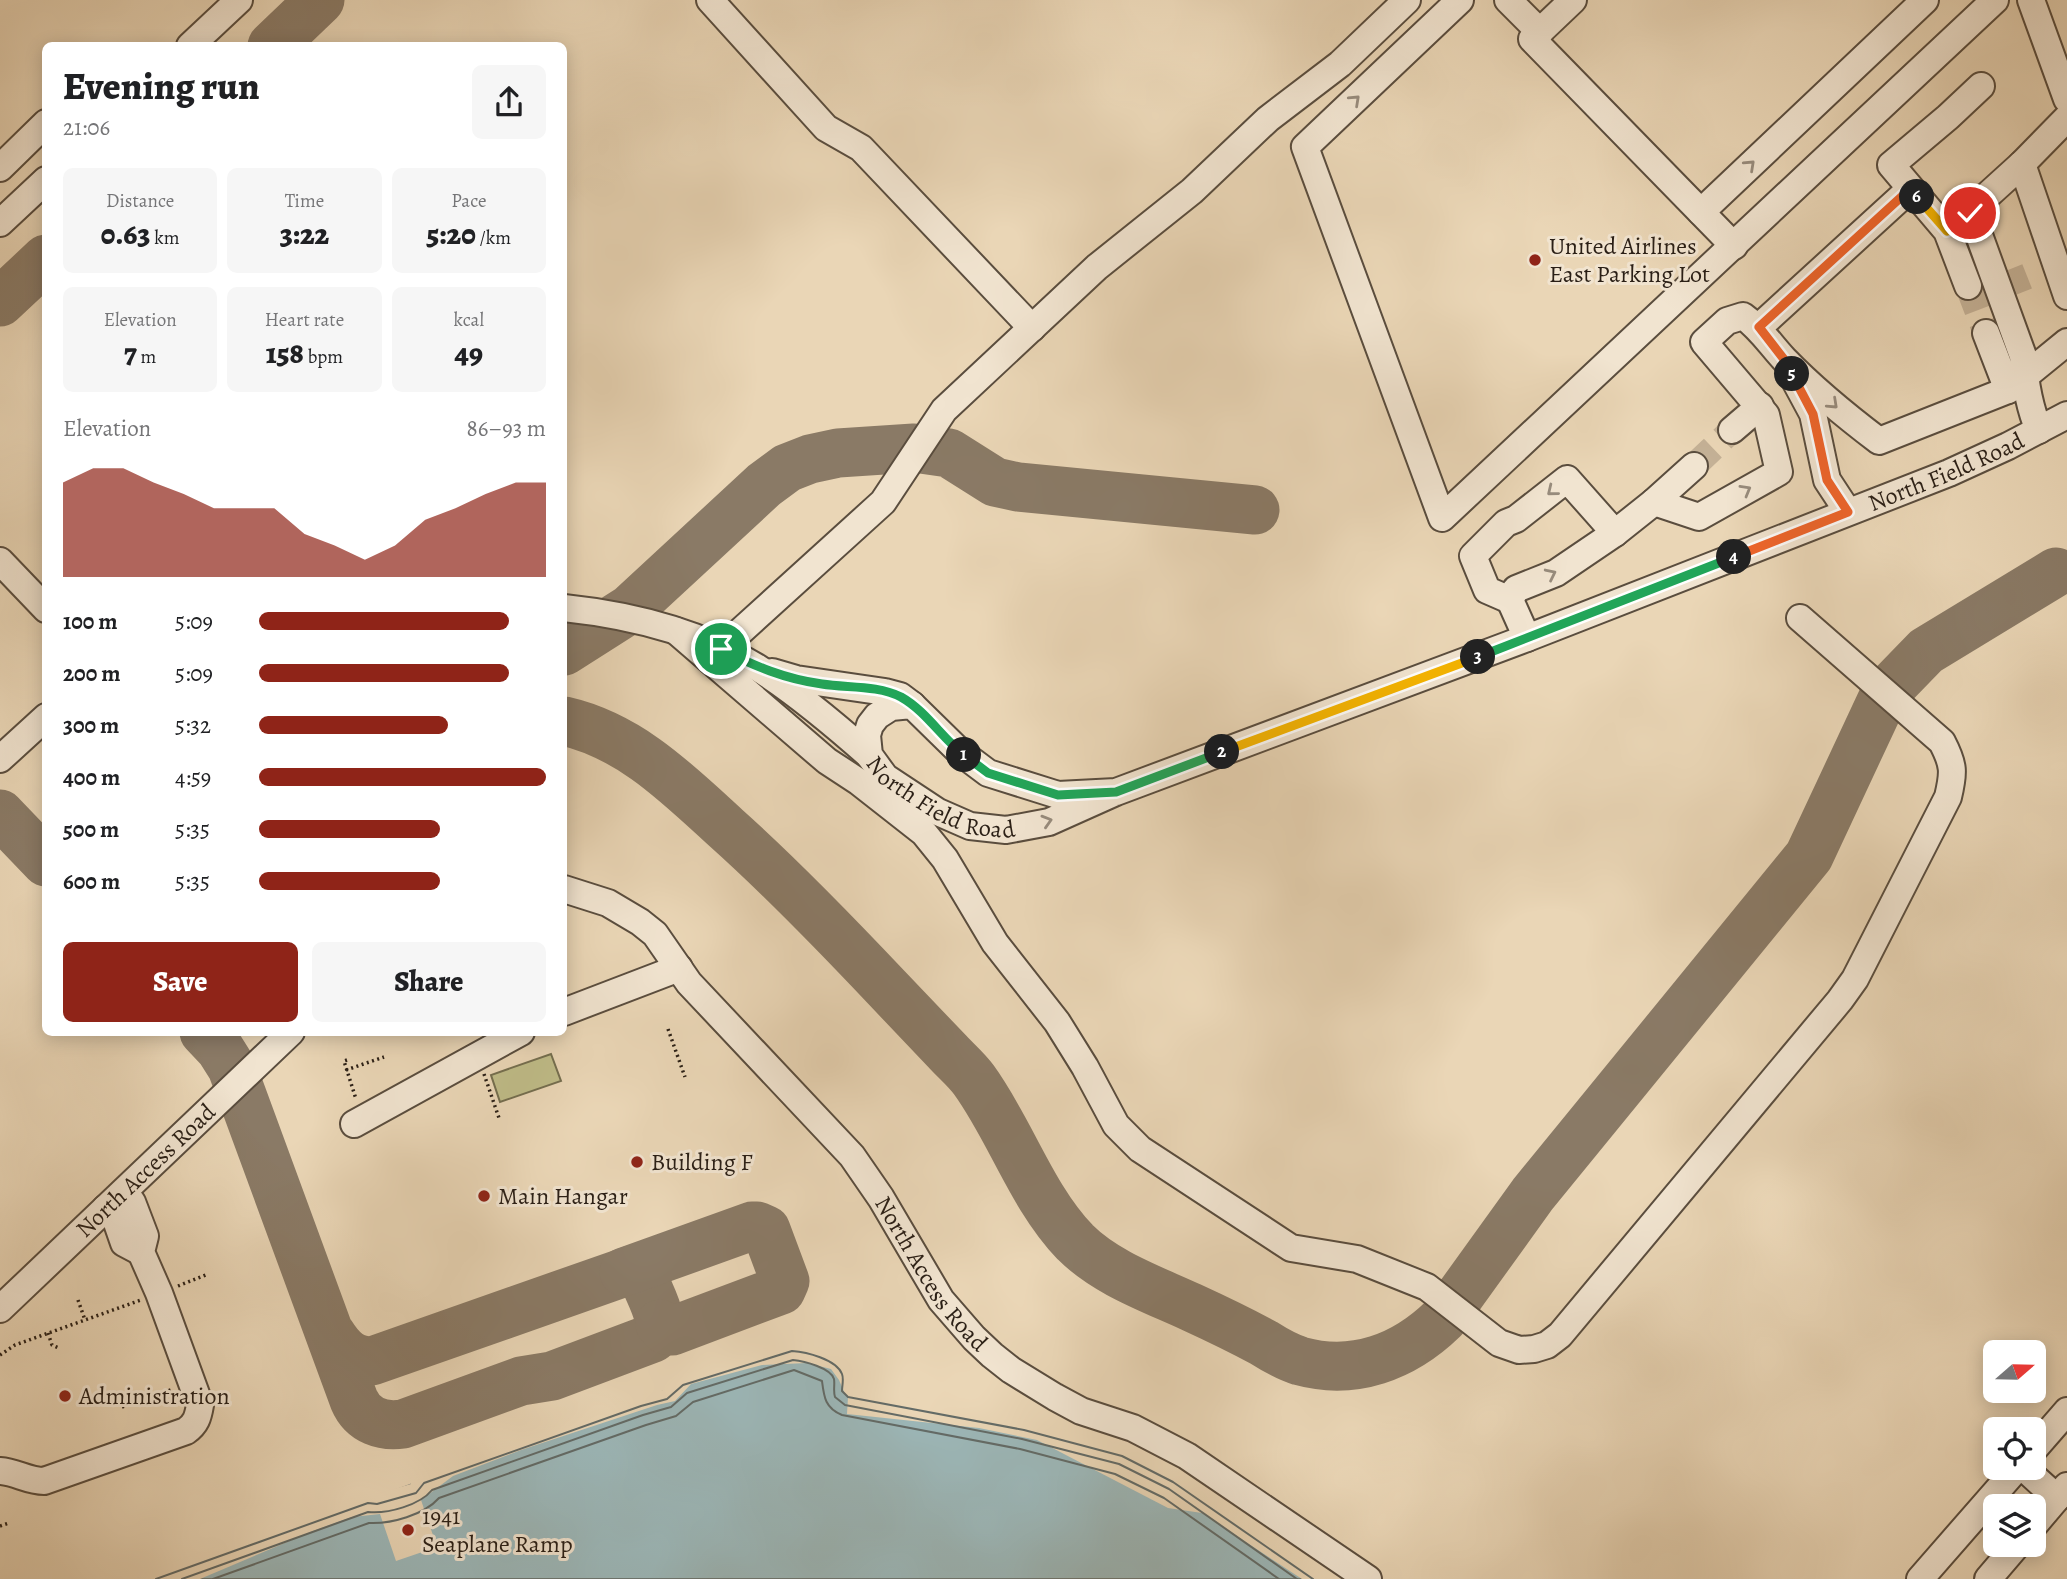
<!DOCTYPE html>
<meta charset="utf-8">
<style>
body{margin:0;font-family:Alegreya,serif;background:#f6f6f6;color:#202124;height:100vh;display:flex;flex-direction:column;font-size:26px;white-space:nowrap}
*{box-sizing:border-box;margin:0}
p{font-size:23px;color:#757577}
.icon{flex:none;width:38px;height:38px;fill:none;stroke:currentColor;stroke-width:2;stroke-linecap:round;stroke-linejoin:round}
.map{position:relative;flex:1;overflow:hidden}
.sheet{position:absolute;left:42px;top:42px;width:525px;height:994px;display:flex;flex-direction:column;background:#fff;border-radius:10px;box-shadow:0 4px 18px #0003}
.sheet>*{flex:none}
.needle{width:46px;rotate:70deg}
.buttons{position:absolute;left:1983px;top:1340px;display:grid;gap:14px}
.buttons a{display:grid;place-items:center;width:63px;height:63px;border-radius:10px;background:#fff;box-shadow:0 4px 18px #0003;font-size:35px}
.pin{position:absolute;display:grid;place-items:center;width:60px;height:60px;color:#fff;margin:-30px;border:4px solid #fff;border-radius:50%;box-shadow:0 2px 7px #0007}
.km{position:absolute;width:35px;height:35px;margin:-18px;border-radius:50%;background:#222;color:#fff;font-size:19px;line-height:35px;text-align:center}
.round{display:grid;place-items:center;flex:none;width:74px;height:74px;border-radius:10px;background:#f6f6f6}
.headline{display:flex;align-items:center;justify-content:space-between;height:119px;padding:0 21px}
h1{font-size:38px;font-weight:800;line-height:52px}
.stats{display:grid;grid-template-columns:repeat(3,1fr);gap:10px;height:119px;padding:7px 21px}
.stats div{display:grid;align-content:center;border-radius:10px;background:#f6f6f6;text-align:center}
.stats b{font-size:30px;font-weight:800}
.stats small{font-size:19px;font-weight:400}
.stats p{font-size:19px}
.chart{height:196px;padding:14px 21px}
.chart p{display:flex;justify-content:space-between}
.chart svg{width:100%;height:126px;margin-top:7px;fill:#8f2418;opacity:.7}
.button{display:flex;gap:14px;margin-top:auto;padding:14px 21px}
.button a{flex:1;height:80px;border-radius:10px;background:#8f2418;color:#fff;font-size:28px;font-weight:800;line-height:80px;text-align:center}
.button a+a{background:#f6f6f6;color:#202124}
ul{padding:0 21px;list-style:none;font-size:23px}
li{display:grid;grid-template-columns:112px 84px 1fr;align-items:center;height:52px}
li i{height:18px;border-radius:9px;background:#8f2418}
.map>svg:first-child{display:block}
.green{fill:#bfbc88;stroke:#746e4f;stroke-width:2}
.water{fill:#9cb7b8;stroke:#6e7a77;stroke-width:2}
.pier{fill:#ead6b6}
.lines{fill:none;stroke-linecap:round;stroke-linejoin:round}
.shore{stroke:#636b67;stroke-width:2}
.taxiway{stroke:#8a7a66;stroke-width:49}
.minor-tunnel{stroke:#c4b196;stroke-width:26;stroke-dasharray:26 13;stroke-linecap:butt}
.minor-casing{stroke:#5a4d3e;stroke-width:30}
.path{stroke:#2a1f16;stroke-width:3.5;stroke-dasharray:2 3.5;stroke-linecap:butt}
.minor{stroke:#f1e4d0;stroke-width:26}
.oneway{stroke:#978b7c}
.split-1-casing{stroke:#fff;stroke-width:14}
.split-2-casing{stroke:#fff;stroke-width:14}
.split-3-casing{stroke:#fff;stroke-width:14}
.split-4-casing{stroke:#fff;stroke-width:14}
.split-5-casing{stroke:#fff;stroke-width:14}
.split-6-casing{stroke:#fff;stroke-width:14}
.split-7-casing{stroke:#fff;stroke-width:14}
.split-1{stroke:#22a559;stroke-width:9}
.split-2{stroke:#22a559;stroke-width:9}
.split-3{stroke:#f5b400;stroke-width:9}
.split-4{stroke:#22a559;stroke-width:9}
.split-5{stroke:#f0652b;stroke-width:9}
.split-6{stroke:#f0652b;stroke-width:9}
.split-7{stroke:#f5b400;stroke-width:9}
.poi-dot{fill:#8f2418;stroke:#f1e4d0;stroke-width:2.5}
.labels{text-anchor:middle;stroke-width:6;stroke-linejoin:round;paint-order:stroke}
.poi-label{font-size:24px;fill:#2a1f16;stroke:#f1e4d0;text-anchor:start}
.street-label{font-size:24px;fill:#2a1f16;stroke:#f1e4d0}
</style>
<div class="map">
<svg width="2067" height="1579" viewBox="0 0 2067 1579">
<rect width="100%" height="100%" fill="#ead6b6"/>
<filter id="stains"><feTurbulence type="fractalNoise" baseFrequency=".00286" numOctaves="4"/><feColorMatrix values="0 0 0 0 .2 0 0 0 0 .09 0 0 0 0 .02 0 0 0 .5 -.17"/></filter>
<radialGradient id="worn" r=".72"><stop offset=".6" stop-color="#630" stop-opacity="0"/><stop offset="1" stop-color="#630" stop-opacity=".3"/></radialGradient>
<path class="green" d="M551 1054 561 1081 500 1102 491 1075Z"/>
<path class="water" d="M791 1344 839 1359 849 1390 1124 1449 1325 1579H138L375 1498Z"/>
<path class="pier" d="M791 1340 806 1342 841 1356 850 1367V1374L853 1375V1387L1026 1420 1126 1446 1179 1473 1328 1579H1302L1202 1513 1168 1508 1037 1440 979 1428 847 1414 848 1397 845 1394 839 1380 831 1369 807 1363 762 1365 691 1384 675 1401 657 1405 521 1450 453 1476 421 1500 437 1547 396 1561 380 1514 352 1517 313 1531 200 1579H135L149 1571 215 1547 372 1491 376 1494 411 1484 410 1479 412 1476 638 1396 663 1390 677 1376Z"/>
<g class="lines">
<g class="shore">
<path d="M156 1579 368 1503 377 1504 416 1493 424 1483 641 1406 667 1399 683 1385 792 1351C806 1352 836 1359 842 1374 844 1379 842 1386 842 1391L848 1397 1024 1430 1122 1456 1173 1482 1313 1579"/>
<path d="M182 1579 368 1512C388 1514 420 1505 432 1490L643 1415 671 1407 687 1393 793 1360C804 1361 831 1368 834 1379 835 1385 833 1391 835 1397L845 1405 1022 1439 1119 1464 1169 1489 1297 1579"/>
<path d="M213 1579 369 1523C391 1524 424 1515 439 1498L646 1425 676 1416 693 1402 794 1370 822 1381C824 1397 825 1408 842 1415L1020 1449 1115 1474 1164 1498 1279 1579"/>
</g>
<g class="taxiway">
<path d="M272 46 320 0"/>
<path d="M0 302 46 259"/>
<path d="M564 651 630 609 764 485 787 468 810 459 838 453 914 448 949 453 995 482 1018 487 1255 510"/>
<path d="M564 721C630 736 677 783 726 828 782 878 834 932 886 987 906 1008 926 1029 946 1050 955 1060 966 1069 974 1080 1011 1131 1031 1196 1075 1242 1106 1273 1152 1289 1191 1307 1215 1318 1240 1330 1264 1343 1275 1350 1287 1357 1300 1361 1354 1376 1404 1357 1443 1319L1533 1194 1809 856 1881 702 1893 685 1926 651 2056 572"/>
<path d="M0 814 46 862"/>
<path d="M204 1032 220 1049 232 1068 354 1400C363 1421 383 1427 403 1424L521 1381 552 1376 653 1338C669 1325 650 1296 644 1279L639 1274 631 1270 372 1361C352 1361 341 1350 331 1334"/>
<path d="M624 1272 752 1226H757L766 1230 785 1281 781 1290 672 1331 666 1330 660 1324"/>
</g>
<g class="minor-tunnel">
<path d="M1968 286 1986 333"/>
<path d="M2003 286 2033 274"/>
<path d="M1694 466 1732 430"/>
</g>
<defs>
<g id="minor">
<path d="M710 0 826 128 861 148 1032 328"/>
<path d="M1460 0 1305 147 1442 518 1995 0"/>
<path d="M1508 0 1540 32"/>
<path d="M1573 0 1532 39 1734 246"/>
<path d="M2031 0 2067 99"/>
<path d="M190 46 239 0"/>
<path d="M2022 164 2067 296"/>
<path d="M0 168 46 123"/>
<path d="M1701 212 1925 0"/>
<path d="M1971 213 2023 356C2025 382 2029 407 2039 430"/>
<path d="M0 223 46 180"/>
<path d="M1957 223 2022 164 2067 118"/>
<path d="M1968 286 1947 231 1891 165 1948 117 1981 86"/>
<path d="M1759 327 1910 189"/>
<path d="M1986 333 2008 390"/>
<path d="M1792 375 1813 414 1827 480 1848 512"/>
<path d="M1732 430 1760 406"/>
<path d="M1654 502 1694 466"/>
<path d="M0 561 46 609"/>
<path d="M1510 600 1487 590 1473 556 1506 523 1516 519 1567 479 1615 533"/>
<path d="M564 608C630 615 700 632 758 668 797 693 834 724 869 755"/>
<path d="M676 631 827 761 859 782 924 833 945 859 995 943 1057 1022 1085 1067 1116 1125 1140 1149 1291 1248 1357 1259 1427 1287 1499 1343 1519 1350 1534 1349 1547 1345 1560 1335 1840 1000 1855 979 1948 797C1954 772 1954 765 1942 742L1800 618"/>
<path d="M1527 638 1510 600 1516 589 1556 573 1615 533 1654 502 1699 517 1779 472 1766 415 1704 342 1727 321 1743 316C1760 328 1770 344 1784 359 1813 389 1846 416 1879 441L2008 390 2067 342"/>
<path d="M721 649 883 502 944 410 1097 267 1192 191 1268 119 1340 64 1407 0"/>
<path d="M772 672 796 679 885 692 900 696 912 705"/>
<path d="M0 759 46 717"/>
<path id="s1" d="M1116 792 1058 795 988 773 960 752 912 705 891 707 877 716 870 725 867 735 869 755 885 777 938 812 970 826 1006 830 1049 822 1116 792 1527 638 1949 473 2008 446 2067 415"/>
<path id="s2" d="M564 889 608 903 640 922 655 934 689 983 852 1156 881 1198 941 1300 974 1338 992 1355 1011 1370 1055 1397 1081 1411 1133 1428 1187 1456 1368 1579"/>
<path d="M564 1012 679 968"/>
<path d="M354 1124 521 1032"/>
<path d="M106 1208 116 1220 124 1243 141 1252"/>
<path id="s3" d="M0 1309 291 1032"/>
<path d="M2034 1449 2067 1411"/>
<path d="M2024 1468 2057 1498"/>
<path d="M0 1471C16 1472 28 1481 44 1481L186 1431C196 1424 198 1417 200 1405L159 1293 141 1252 145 1236 132 1202 124 1192"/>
<path d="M2034 1525 2067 1486"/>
<path d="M1920 1579 2017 1468"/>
<path d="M1988 1579 2017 1545"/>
</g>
</defs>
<use href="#minor" class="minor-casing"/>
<g class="path">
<path d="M668 1029 685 1077"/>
<path d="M347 1060 344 1061 356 1099"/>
<path d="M346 1070 384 1057"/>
<path d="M484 1074 499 1118"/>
<path d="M178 1286 208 1274"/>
<path d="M78 1300 85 1320"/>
<path d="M48 1333 52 1345 59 1348"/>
<path d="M0 1355 15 1345 141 1300"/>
<path d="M122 1407 173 1389"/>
<path d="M0 1526 9 1523"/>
</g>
<use href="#minor" class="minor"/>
</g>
<defs><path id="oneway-chevron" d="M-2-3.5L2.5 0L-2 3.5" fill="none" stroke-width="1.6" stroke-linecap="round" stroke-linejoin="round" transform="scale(1.75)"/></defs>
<g class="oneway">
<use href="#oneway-chevron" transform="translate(1355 100) rotate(-43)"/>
<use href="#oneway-chevron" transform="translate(1750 165) rotate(-43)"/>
<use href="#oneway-chevron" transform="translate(1833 404) rotate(43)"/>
<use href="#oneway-chevron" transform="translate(1746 490) rotate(-30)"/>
<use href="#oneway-chevron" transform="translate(1552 491) rotate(141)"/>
<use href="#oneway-chevron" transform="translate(1551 574) rotate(-26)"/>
<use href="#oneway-chevron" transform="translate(1047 821) rotate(-17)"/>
</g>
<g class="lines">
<defs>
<path id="split-1" d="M721 649C754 666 785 679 822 684 847 688 878 685 901 697 926 711 942 738 964 755"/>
<path id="split-2" d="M964 755 988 773 1058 795 1116 792 1222 752"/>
<path id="split-3" d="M1222 752 1478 657"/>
<path id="split-4" d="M1478 657 1734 557"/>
<path id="split-5" d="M1734 557 1848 512 1827 480 1813 414 1792 374"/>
<path id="split-6" d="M1792 374 1783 358 1759 327 1910 189 1917 197"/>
<path id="split-7" d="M1917 197 1947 231 1970 213"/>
</defs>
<use href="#split-1" class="split-1-casing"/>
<use href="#split-2" class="split-2-casing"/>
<use href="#split-3" class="split-3-casing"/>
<use href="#split-4" class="split-4-casing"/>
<use href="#split-5" class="split-5-casing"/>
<use href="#split-6" class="split-6-casing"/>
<use href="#split-7" class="split-7-casing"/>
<use href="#split-1" class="split-1"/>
<use href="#split-2" class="split-2"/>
<use href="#split-3" class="split-3"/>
<use href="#split-4" class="split-4"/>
<use href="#split-5" class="split-5"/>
<use href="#split-6" class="split-6"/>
<use href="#split-7" class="split-7"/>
</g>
<g class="poi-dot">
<circle cx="1535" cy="260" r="7"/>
<circle cx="637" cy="1162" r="7"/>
<circle cx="484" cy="1196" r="7"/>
<circle cx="65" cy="1396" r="7"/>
<circle cx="408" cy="1530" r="7"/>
</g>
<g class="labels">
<g class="poi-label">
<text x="1549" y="254">United Airlines<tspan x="1549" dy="28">East Parking Lot</tspan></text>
<text x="651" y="1170">Building F</text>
<text x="498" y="1204">Main Hangar</text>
<text x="79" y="1404">Administration</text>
<text x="422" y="1524">1941<tspan x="422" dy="28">Seaplane Ramp</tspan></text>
</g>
<g class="street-label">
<text dy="8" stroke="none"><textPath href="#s1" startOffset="1482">North Field Road</textPath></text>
<text dy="8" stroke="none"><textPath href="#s1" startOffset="401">North Field Road</textPath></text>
<text dy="8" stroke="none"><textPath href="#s3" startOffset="201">North Access Road</textPath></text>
<text dy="8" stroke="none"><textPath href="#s2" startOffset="542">North Access Road</textPath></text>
</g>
</g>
<rect width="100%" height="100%" filter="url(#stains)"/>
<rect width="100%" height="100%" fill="url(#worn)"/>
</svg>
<div class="buttons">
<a><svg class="needle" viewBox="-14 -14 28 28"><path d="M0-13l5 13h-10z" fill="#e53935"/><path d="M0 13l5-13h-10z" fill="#757577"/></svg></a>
<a><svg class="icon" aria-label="locate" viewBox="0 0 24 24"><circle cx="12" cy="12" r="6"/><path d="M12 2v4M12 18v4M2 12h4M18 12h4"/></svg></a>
<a><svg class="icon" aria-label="layers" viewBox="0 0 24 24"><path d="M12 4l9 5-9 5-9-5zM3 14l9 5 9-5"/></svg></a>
</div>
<div class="pin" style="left:721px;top:649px;background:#1e9e55"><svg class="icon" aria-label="arrive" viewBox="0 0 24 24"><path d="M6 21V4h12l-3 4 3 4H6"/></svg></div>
<div class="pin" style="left:1970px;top:213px;background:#d93025"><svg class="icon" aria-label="check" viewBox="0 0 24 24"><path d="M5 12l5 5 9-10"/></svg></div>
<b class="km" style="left:964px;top:755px">1</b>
<b class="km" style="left:1222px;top:752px">2</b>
<b class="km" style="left:1478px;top:657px">3</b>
<b class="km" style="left:1734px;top:557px">4</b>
<b class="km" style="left:1792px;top:374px">5</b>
<b class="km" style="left:1917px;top:197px">6</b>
<section class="sheet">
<div class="headline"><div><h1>Evening run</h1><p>21:06</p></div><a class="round"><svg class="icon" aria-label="share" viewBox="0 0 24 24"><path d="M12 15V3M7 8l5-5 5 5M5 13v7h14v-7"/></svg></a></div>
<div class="stats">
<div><p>Distance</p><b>0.63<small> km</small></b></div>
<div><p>Time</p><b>3:22</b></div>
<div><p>Pace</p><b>5:20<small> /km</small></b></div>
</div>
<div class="stats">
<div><p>Elevation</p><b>7<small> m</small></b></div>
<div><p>Heart rate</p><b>158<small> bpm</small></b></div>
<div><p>kcal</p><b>49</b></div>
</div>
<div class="chart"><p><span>Elevation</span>86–93 m</p>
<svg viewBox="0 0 160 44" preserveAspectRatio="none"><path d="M0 44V11L10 6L20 6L30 11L40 15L50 20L60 20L70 20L80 29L90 33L100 38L110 33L120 24L130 20L140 15L150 11L160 11V44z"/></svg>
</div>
<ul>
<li><b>100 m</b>5:09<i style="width:87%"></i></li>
<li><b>200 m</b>5:09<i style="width:87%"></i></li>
<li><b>300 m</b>5:32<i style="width:66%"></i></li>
<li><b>400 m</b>4:59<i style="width:100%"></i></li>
<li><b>500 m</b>5:35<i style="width:63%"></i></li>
<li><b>600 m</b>5:35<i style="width:63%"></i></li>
</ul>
<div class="button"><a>Save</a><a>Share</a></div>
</section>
</div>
